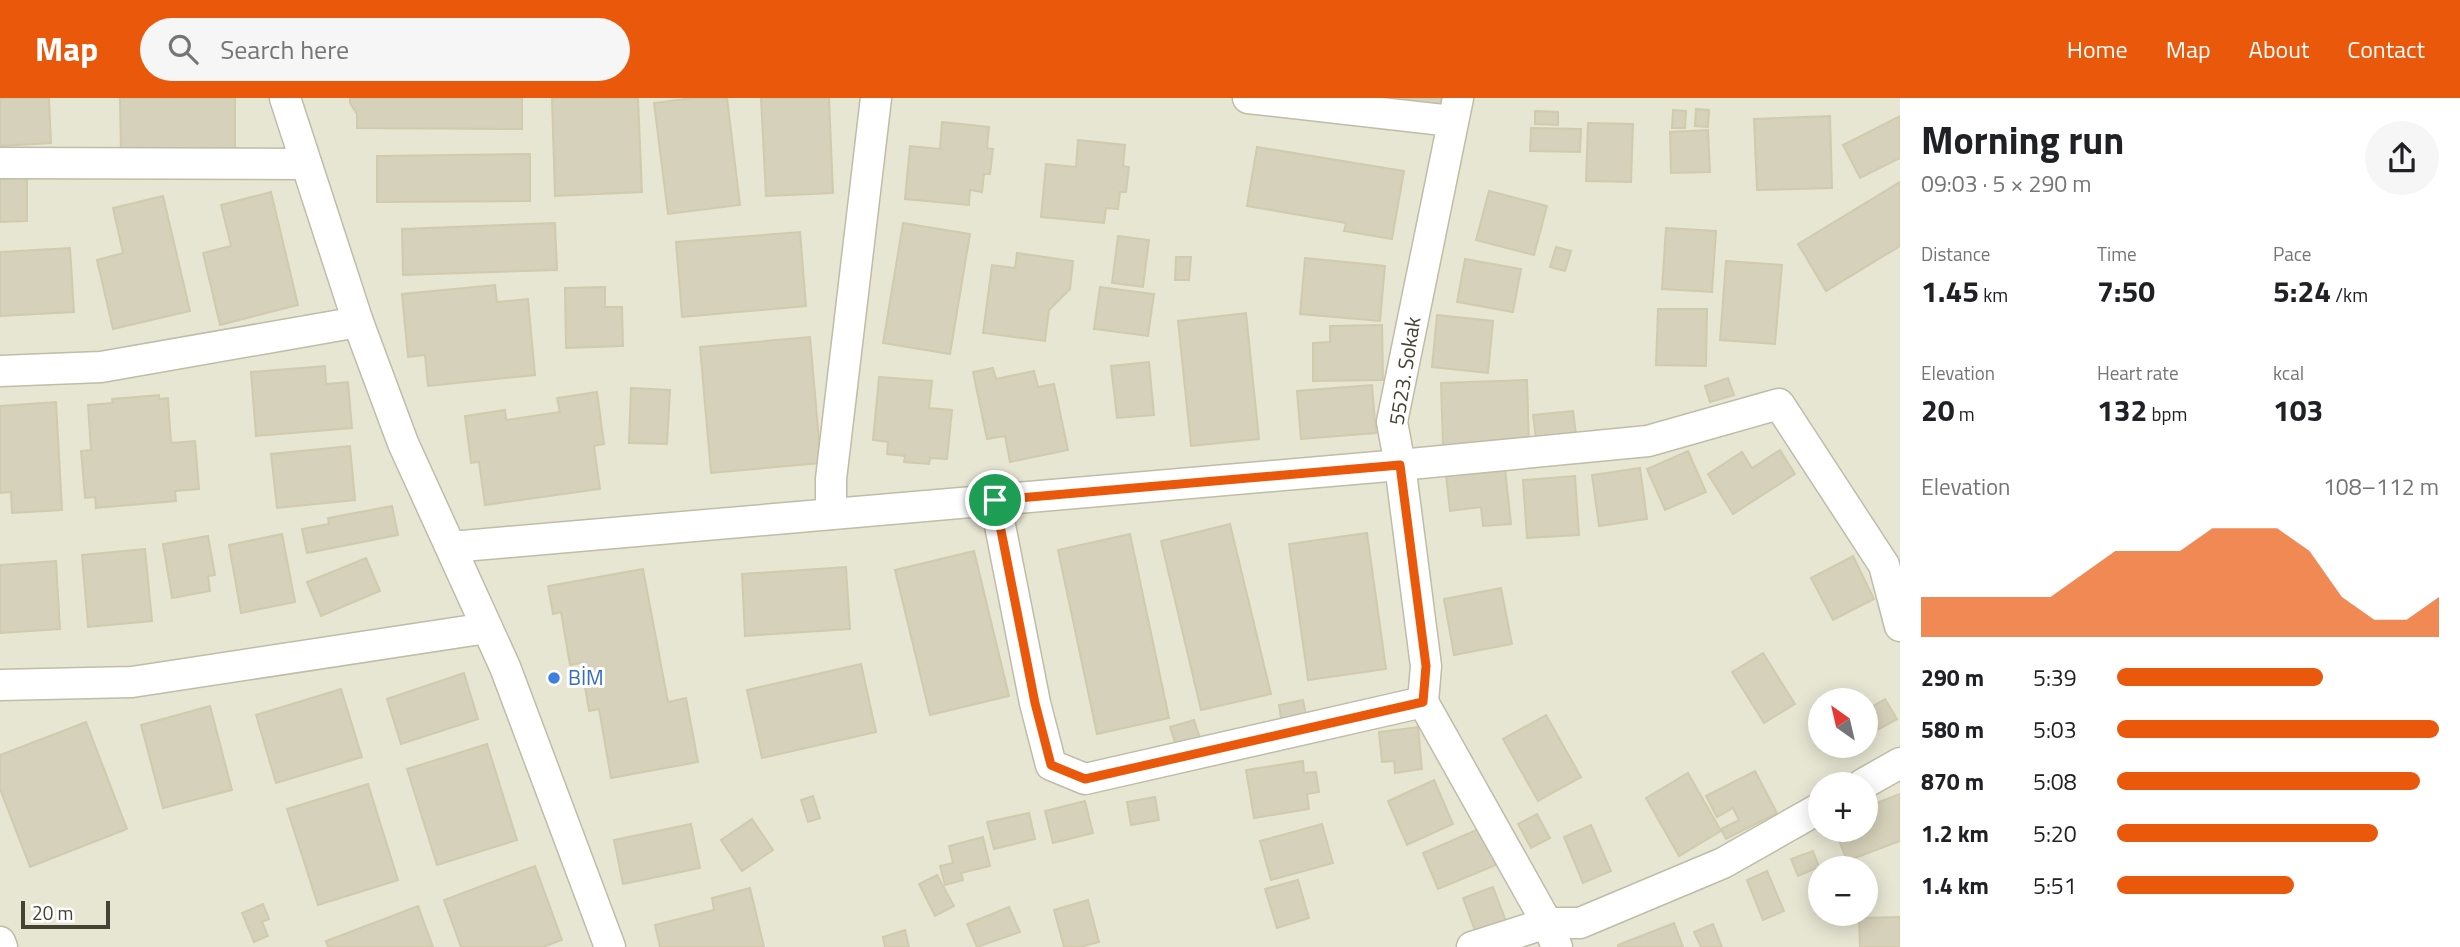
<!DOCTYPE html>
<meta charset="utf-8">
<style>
body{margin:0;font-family:"Titillium Web",sans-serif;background:#f6f6f6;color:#202124;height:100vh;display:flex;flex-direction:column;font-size:26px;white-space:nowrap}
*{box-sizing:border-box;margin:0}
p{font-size:23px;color:#757577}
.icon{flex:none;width:38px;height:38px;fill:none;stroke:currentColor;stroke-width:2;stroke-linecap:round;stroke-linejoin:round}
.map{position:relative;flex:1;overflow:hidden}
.details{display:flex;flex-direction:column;background:#fff;width:560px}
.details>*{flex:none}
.needle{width:46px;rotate:326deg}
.tools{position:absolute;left:1808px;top:590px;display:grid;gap:14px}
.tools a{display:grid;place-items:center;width:70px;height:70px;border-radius:50%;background:#fff;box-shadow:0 4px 18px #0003;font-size:35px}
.scale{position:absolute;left:21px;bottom:18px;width:89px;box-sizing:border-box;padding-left:7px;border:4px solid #464334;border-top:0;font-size:19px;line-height:24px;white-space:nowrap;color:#464334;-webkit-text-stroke:5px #fff;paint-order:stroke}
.pin{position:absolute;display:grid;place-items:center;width:60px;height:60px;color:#fff;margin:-30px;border:4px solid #fff;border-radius:50%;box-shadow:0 2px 7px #0007}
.round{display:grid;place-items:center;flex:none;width:74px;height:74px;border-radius:37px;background:#f6f6f6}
.summary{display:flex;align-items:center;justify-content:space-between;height:119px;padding:0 21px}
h1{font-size:38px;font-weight:700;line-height:52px}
.figures{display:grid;grid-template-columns:repeat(3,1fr);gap:10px;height:119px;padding:7px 21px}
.figures div{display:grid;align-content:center}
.figures b{font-size:30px;font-weight:700}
.figures small{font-size:19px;font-weight:400}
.figures p{font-size:19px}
.chart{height:196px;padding:14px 21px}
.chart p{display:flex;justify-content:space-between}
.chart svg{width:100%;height:126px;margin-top:7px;fill:#ea580c;opacity:.7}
ul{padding:0 21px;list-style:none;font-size:23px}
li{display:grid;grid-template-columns:112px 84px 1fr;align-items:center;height:52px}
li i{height:18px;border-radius:9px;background:#ea580c}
header{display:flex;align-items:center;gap:42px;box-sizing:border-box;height:98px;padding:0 35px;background:#ea580c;color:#fff}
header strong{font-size:33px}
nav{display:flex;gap:38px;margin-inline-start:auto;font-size:24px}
.search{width:490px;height:63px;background:#f6f6f6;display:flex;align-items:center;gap:18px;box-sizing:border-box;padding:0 24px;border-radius:38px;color:#757577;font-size:26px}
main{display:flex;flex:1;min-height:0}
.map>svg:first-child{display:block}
.residential{fill:#e7e6d3;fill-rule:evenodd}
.building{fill:#d5d1ba;stroke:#d0cbad;stroke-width:2}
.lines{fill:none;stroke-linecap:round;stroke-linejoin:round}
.minor-casing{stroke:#bfbca7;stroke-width:33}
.minor{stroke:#fff;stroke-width:30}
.route-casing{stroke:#fff;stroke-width:14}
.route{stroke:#ea580c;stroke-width:9}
.shop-dot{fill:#3f7fe0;stroke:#fff;stroke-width:2.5}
.labels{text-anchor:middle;stroke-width:6;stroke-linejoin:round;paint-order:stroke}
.street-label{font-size:21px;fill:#464334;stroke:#fff}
.shop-label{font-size:21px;fill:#366cbe;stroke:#fff;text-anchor:start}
</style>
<header>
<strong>Map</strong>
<div class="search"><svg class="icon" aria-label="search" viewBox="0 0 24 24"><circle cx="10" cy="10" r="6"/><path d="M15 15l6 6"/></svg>Search here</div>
<nav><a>Home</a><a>Map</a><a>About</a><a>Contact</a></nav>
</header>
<main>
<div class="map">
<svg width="1900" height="849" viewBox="0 0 1900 849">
<rect width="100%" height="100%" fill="#f3f2e5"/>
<path class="residential" d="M0 0H1900V849H0ZM1820 602H1866V648H1820ZM1820 686H1866V732H1820ZM1820 770H1866V816H1820Z"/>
<g class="building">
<path d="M0 0H49L51 45 0 48Z"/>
<path d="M120 0H235V51L121 52Z"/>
<path d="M350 0H522V31L357 30V16L350 5Z"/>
<path d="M552 0H638L642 94 555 98Z"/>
<path d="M692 0H727L740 107 668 116 654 5Z"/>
<path d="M761 0H829L833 95 766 98Z"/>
<path d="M1379 0H1449L1447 12Z"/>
<path d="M1696 11 1709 12 1708 29 1695 28Z"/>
<path d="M1673 12 1686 13 1685 30H1672Z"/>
<path d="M1535 13 1558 14V27L1535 26Z"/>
<path d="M1830 18 1832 90 1757 92 1754 21Z"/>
<path d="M1900 18V60L1860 80 1843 47Z"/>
<path d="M942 24 989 29 987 50 993 51 990 76H984L982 94 970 92 969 107 905 101 910 48 940 51Z"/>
<path d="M1588 25 1633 26 1631 84 1586 83Z"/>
<path d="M1531 30 1581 31 1580 54 1530 53Z"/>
<path d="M1708 32 1710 74 1671 75 1670 34Z"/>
<path d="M1078 42 1125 47 1123 68 1129 69 1126 94H1120L1118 111 1106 110 1104 125 1041 119 1046 66 1076 69Z"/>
<path d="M1257 49 1404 73 1392 141 1344 133 1346 125 1247 108Z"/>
<path d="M530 56V103L377 104V58Z"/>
<path d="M27 78V123L0 124V79Z"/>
<path d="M1900 84V148L1826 193 1798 146Z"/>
<path d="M1489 93 1547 108 1534 157 1476 142Z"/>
<path d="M271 94 298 207 220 227 203 155 231 148 221 107Z"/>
<path d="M163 98 190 213 113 231 97 162 123 155 113 110Z"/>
<path d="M555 125 557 172 403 177 402 131Z"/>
<path d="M903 125 970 136 950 256 883 245Z"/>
<path d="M1666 130 1716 133 1712 194 1662 191Z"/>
<path d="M800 134 806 208 682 219 676 144Z"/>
<path d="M1118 138 1149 142 1143 189 1112 185Z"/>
<path d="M1556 149 1571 153 1565 173 1550 169Z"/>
<path d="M70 150 74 214 0 218V154Z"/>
<path d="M1017 155 1073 163 1070 191 1049 212 1045 243 983 235 992 167 1015 170Z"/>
<path d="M1176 159H1191L1189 182H1175Z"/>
<path d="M1305 160 1385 168 1380 223 1300 216Z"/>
<path d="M1465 161 1521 171 1513 214 1457 204Z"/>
<path d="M1726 163 1782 167 1775 246 1720 242Z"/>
<path d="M495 187 497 204 528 201 535 277 428 288 425 257 408 259 402 196Z"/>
<path d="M605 189V209H622L623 248 566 250 565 190Z"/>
<path d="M1100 189 1154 196 1148 238 1094 231Z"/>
<path d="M1658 211H1707L1706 268 1656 267Z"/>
<path d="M1246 215 1259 341 1191 348 1178 223Z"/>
<path d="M1437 217 1493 223 1488 275 1432 269Z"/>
<path d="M1382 227 1383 282 1313 283V245L1330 244V228Z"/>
<path d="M810 239 821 365 711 375 700 249Z"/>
<path d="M1149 264 1154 317 1117 320 1111 268Z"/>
<path d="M325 268 326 286 348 284 352 330 256 338 251 274Z"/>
<path d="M993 270 996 281 1034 273 1038 289 1054 286 1068 352 1010 364 1005 338 987 341 973 274Z"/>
<path d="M879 279 932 283 929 310 952 312 947 361 930 360 929 366 904 364 905 358 887 356 888 344 873 342Z"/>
<path d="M1728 280 1734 297 1710 304 1705 288Z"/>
<path d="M1527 282 1529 345 1443 348 1441 285Z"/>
<path d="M1372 287 1376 335 1301 341 1297 293Z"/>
<path d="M631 290 670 292 667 346 629 345Z"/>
<path d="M597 294 604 346 594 348 600 391 485 407 479 364 471 365 465 318 505 312 506 322 560 314 557 300Z"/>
<path d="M159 297V301L168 300 171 345 195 343 199 391 175 393 176 403 96 410 95 399 85 400 81 353 91 352 88 307 113 305 112 301Z"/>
<path d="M56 304 62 412 12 415 11 394 0 395V308Z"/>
<path d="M1573 313 1576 336 1536 340 1533 317Z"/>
<path d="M350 348 355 402 277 410 271 356Z"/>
<path d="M1780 352 1795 376 1733 416 1708 376 1742 354 1752 370Z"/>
<path d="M1688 353 1706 394 1665 412 1647 371Z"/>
<path d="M1505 370 1511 426 1483 428 1481 409 1450 413 1446 377Z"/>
<path d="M1640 370 1647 421 1599 428 1592 377Z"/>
<path d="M1575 378 1579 437 1527 440 1523 382Z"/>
<path d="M392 408 398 437 307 455 302 431 329 426 328 420Z"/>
<path d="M1230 426 1271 596 1201 612 1161 443Z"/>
<path d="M1367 435 1386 571 1308 582 1289 446Z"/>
<path d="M282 436 295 504 241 515 229 447Z"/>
<path d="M1130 436 1169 620 1097 636 1058 452Z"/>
<path d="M208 438 215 477 208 478 210 493 172 500 163 446Z"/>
<path d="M145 451 152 523 88 529 82 457Z"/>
<path d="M974 453 1009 598 930 617 895 472Z"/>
<path d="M1853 458 1874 501 1833 522 1811 480Z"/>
<path d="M366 460 380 493 321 518 307 484Z"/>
<path d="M56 463 60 531 0 535V467Z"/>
<path d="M846 469 850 531 745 538 742 476Z"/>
<path d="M643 471 668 604 686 600 698 664 611 680 599 611 589 613 581 565 570 567 561 514 553 516 548 488Z"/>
<path d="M1501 490 1512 546 1454 557 1444 501Z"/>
<path d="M1763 555 1795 606 1764 625 1732 574Z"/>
<path d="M861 566 876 634 762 660 747 592Z"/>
<path d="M464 575 478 621 401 646 387 601Z"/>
<path d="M341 591 362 659 276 685 256 617Z"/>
<path d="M1885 601 1897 621 1866 638V612Z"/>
<path d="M1303 602 1307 622 1282 627 1279 607Z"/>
<path d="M210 608 232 692 163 710 141 627Z"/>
<path d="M1546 617 1581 679 1538 703 1503 641Z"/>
<path d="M1194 622 1201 643 1177 651 1170 629Z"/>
<path d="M86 624 127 731 30 769 0 691V657Z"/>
<path d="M1418 629 1422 671 1395 675 1394 663 1382 664 1379 634Z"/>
<path d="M487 646 517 742 437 767 407 671Z"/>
<path d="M1303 663 1304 675 1316 674 1319 694 1307 696 1309 711 1254 720 1246 672Z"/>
<path d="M1755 673 1777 715 1726 741 1721 731 1739 722 1733 710 1717 719 1706 698Z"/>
<path d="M1688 675 1721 733 1679 758 1646 700Z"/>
<path d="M1434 682 1453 726 1407 747 1388 703Z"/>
<path d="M368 686 398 782 318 807 287 711Z"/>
<path d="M1900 696V743L1847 763 1835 732H1866V709Z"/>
<path d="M813 698 820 720 808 724 801 702Z"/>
<path d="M1155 699 1159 722 1131 727 1127 704Z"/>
<path d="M1085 703 1093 735 1053 745 1045 713Z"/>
<path d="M1029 715 1035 741 994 751 987 724Z"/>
<path d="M1537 716 1550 740 1531 750 1518 726Z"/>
<path d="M752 721 773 752 742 773 721 742Z"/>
<path d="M691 726 700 770 623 786 614 742Z"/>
<path d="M1322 726 1333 765 1271 782 1260 743Z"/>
<path d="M1591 727 1611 773 1583 785 1564 739Z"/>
<path d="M1481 730 1496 767 1438 791 1423 755Z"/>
<path d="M983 739 990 768 961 775 963 782 945 787 940 768 953 765 949 748Z"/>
<path d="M1813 753 1819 769 1798 778 1791 761Z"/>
<path d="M535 768 562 842 543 849H461L444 802Z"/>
<path d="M1767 773 1784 813 1763 822 1747 782Z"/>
<path d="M937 777 954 808 935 818 919 786Z"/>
<path d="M1298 782 1309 820 1277 830 1265 791Z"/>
<path d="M1493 789 1507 826 1477 838 1463 800Z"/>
<path d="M750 790 764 849H660L655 827 714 812 712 800Z"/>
<path d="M1088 802 1099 844 1080 849H1064L1054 812Z"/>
<path d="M263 806 269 821 262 824 268 838 254 844 242 815Z"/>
<path d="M418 808 433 849H328L326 843Z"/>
<path d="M1009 809 1020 834 977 849 967 826Z"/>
<path d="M1900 819V849H1860L1859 820Z"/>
<path d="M1674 825 1683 849H1618V847Z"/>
<path d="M1713 826 1722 849H1701L1694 834Z"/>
<path d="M905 832 909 849H885L883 839Z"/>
</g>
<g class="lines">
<defs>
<g id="minor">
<path d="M285 0 358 224 403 345 505 569 610 849"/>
<path d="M1248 0 1452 23"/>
<path d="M1458 0 1392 324 1400 367 1426 568 1423 604 1547 825 1557 849"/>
<path d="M0 65 306 66"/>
<path d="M0 273 101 269 358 224"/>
<path d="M995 402 1035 605 1051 667 1085 681 1423 604"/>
<path d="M831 416V381L876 0"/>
<path d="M451 449 1400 367 1648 343 1779 306 1884 467 1900 528"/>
<path d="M0 587 132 584 487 530"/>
<path d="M1863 686 1900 665"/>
<path d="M0 844 2 849"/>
<path d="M1472 849 1547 825H1580L1723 765 1820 710"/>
</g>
</defs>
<use href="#minor" class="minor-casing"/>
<use href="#minor" class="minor"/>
</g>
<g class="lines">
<defs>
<path id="route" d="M1400 367 1426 568 1423 604 1085 681 1051 667 1035 605 995 402Z"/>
</defs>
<use href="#route" class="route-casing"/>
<use href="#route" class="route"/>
</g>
<circle class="shop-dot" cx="554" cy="580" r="7"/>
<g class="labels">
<g class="street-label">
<text transform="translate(1405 273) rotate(-81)" y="7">5523. Sokak</text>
</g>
<g class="shop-label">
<text x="568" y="587">BİM</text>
</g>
</g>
</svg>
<div class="tools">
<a><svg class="needle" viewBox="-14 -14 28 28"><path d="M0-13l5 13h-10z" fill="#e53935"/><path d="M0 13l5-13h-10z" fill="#757577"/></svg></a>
<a>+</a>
<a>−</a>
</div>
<div class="scale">20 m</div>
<div class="pin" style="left:995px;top:402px;background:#1e9e55"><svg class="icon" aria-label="arrive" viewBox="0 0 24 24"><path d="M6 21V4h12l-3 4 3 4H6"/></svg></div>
</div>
<section class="details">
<div class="summary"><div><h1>Morning run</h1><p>09:03 · 5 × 290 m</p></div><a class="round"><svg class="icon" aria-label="share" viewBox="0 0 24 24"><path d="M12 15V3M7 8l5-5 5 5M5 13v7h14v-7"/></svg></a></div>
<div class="figures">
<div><p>Distance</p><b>1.45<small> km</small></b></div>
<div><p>Time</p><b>7:50</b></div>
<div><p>Pace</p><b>5:24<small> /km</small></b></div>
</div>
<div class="figures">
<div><p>Elevation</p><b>20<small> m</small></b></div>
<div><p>Heart rate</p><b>132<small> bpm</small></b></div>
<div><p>kcal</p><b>103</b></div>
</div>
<div class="chart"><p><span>Elevation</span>108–112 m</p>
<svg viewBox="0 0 160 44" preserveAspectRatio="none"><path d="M0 44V30L10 30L20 30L30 30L40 30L50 22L60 14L70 14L80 14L90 6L100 6L110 6L120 14L130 30L140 38L150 38L160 30V44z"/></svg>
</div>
<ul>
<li><b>290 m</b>5:39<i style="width:64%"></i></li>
<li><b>580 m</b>5:03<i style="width:100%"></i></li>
<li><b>870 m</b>5:08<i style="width:94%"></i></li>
<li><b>1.2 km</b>5:20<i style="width:81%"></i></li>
<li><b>1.4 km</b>5:51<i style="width:55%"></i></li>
</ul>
</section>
</main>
